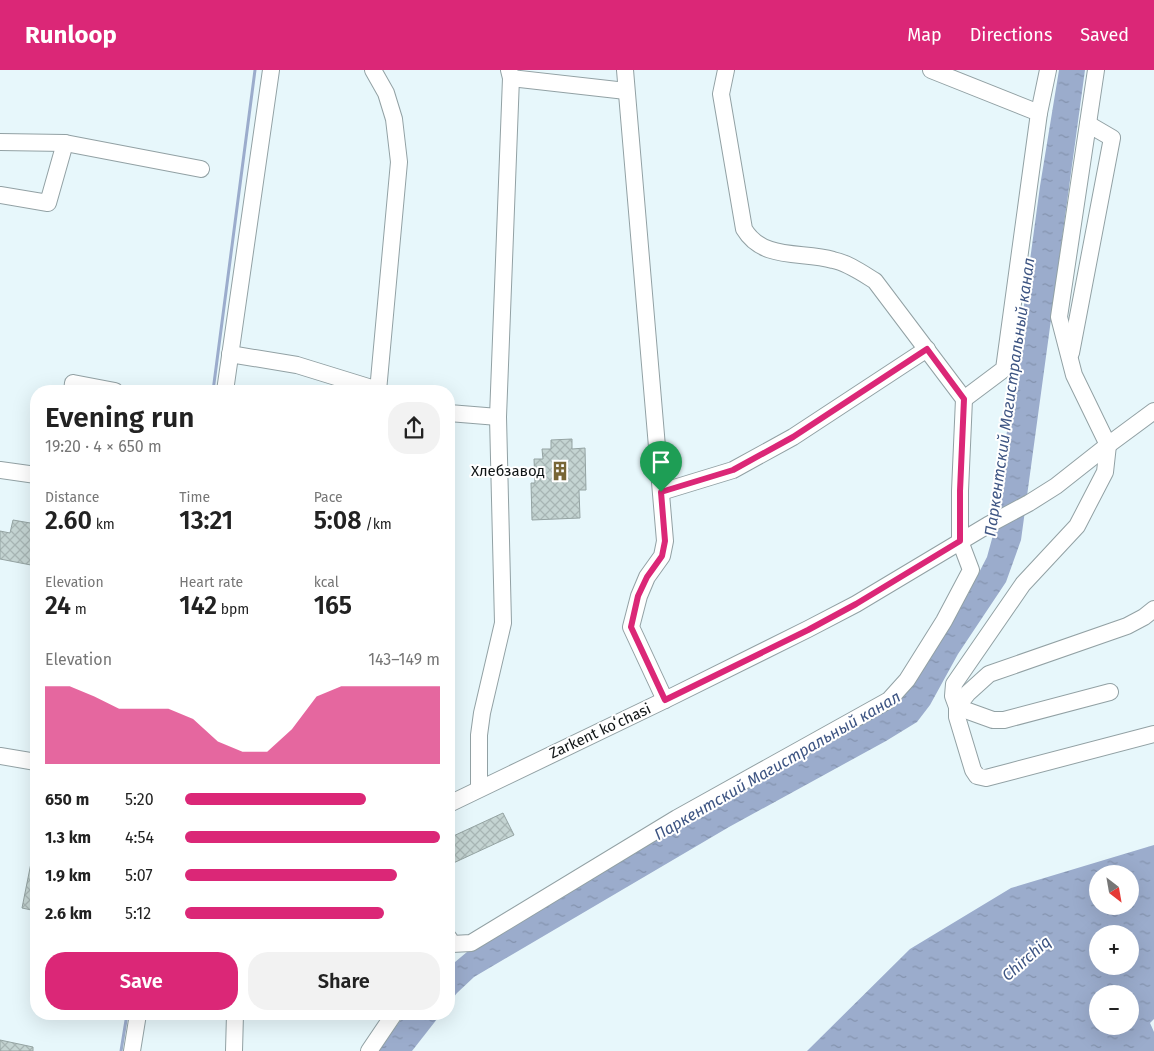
<!DOCTYPE html>
<meta charset="utf-8">
<style>
body{margin:0;font-family:"Fira Sans",sans-serif;background:#f2f2f2;color:#222;height:100vh;display:flex;flex-direction:column;font-size:19px;white-space:nowrap}
*{box-sizing:border-box;margin:0}
p{font-size:16px;color:#767676}
.icon{flex:none;width:28px;height:28px;fill:none;stroke:currentColor;stroke-width:2;stroke-linecap:round;stroke-linejoin:round}
.map{position:relative;flex:1;overflow:hidden}
.sheet{position:absolute;left:30px;top:315px;width:425px;height:635px;display:flex;flex-direction:column;background:#fff;border-radius:20px;box-shadow:0 5px 20px #0002}
.sheet>*{flex:none}
.needle{width:32px;rotate:149deg}
.buttons{position:absolute;left:1089px;top:795px;display:grid;gap:10px}
.buttons a{display:grid;place-items:center;width:50px;height:50px;border-radius:50%;background:#fff;box-shadow:0 5px 20px #0002;font-size:25px}
.pin{position:absolute;display:grid;place-items:center;width:42px;height:42px;color:#fff;margin:-51px -21px;border-radius:50% 50% 50% 0;rotate:-45deg;box-shadow:0 0 5px #0007}
.pin .icon{rotate:45deg}
.round{display:grid;place-items:center;flex:none;width:52px;height:52px;border-radius:20px;background:#f2f2f2}
.overview{display:flex;align-items:center;justify-content:space-between;height:85px;padding:0 15px}
h1{font-size:28px;font-weight:600;line-height:38px}
.metrics{display:grid;grid-template-columns:repeat(3,1fr);gap:8px;height:85px;padding:5px 15px}
.metrics div{display:grid;align-content:center}
.metrics b{font-size:25px;font-weight:600}
.metrics small{font-size:14px;font-weight:400}
.metrics p{font-size:14px}
.chart{height:140px;padding:10px 15px}
.chart p{display:flex;justify-content:space-between}
.chart svg{width:100%;height:90px;margin-top:5px;fill:#db2777;opacity:.7}
.cta{display:flex;gap:10px;margin-top:auto;padding:10px 15px}
.cta a{flex:1;height:58px;border-radius:20px;background:#db2777;color:#fff;font-size:20px;font-weight:600;line-height:58px;text-align:center}
.cta a+a{background:#f2f2f2;color:#222}
ul{padding:0 15px;list-style:none;font-size:16px}
li{display:grid;grid-template-columns:80px 60px 1fr;align-items:center;height:38px}
li i{height:12px;border-radius:6px;background:#db2777}
header{display:flex;align-items:center;gap:30px;box-sizing:border-box;height:70px;padding:0 25px;background:#db2777;color:#fff}
header strong{font-size:24px}
nav{display:flex;gap:28px;margin-inline-start:auto;font-size:18px}
.map>svg:first-child{display:block}
.water{fill:url(#water-ripples);fill-rule:evenodd}
.lines{fill:none;stroke-linecap:round;stroke-linejoin:round}
.stream{stroke:#9baccc;stroke-width:3}
.building{fill:url(#building-cross-hatch);stroke:#94a3a2}
.minor-casing{stroke:#92a1a4;stroke-width:18}
.minor{stroke:#fff;stroke-width:16}
.route-casing{stroke:#fff;stroke-width:10}
.route{stroke:#db2777;stroke-width:6}
.labels{text-anchor:middle;stroke-width:4;stroke-linejoin:round;paint-order:stroke}
.poi-label{font-size:15px;fill:#101516;stroke:#fff;text-anchor:end}
.street-label{font-size:15px;fill:#101516;stroke:#fff}
.water-label{font-size:16px;font-style:italic;fill:#3e5583;stroke:#fff}
</style>
<header>
<strong>Runloop</strong>
<nav><a>Map</a><a>Directions</a><a>Saved</a></nav>
</header>
<div class="map">
<svg width="1154" height="981" viewBox="0 0 1154 981">
<defs>
<pattern id="water-ripples" width="26" height="14" patternUnits="userSpaceOnUse" patternTransform="scale(1.25)"><rect width="26" height="14" fill="#9baccc"/><path d="M2 4q2-2 4 0t4 0M15 11q2-2 4 0t4 0" fill="none" stroke="#8493ae"/></pattern>
<pattern id="building-cross-hatch" width="8" height="8" patternUnits="userSpaceOnUse" patternTransform="scale(1.25)"><rect width="8" height="8" fill="#c4d4d2"/><path d="M0 0l8 8M0 8l8-8" fill="none" stroke="#a7b5b4"/></pattern>
</defs>
<rect width="100%" height="100%" fill="#e7f7fb"/>
<g class="water">
<path d="M1059 0H1085L1021 470 1006 512 958 584 930 635 917 652 886 671 729 757 474 907 457 923 449 933V897L467 882 913 612 968 524 987 487 993 465 1040 116Z"/>
<path d="M1154 775V949L1150 953 1154 962V981H807L910 879 1011 818ZM1098 804H1130V836H1098ZM1098 864H1130V896H1098ZM1098 924H1130V956H1098Z"/>
<path d="M405 944H441L412 981H378Z"/>
</g>
<g class="lines">
<g class="stream">
<path d="M213 321 255 0"/>
<path d="M121 981 127 944"/>
</g>
</g>
<g class="building">
<path d="M572 369V379L585 378 586 420H579L580 448 532 450 531 413H535L534 389H543L542 379H551V370Z"/>
<path d="M13 450 36 454V496L0 489V461L10 463Z"/>
<path d="M503 743 514 765 449 795V768Z"/>
<path d="M32 788H36V841L22 838Z"/>
<path d="M0 970 33 977V981H0Z"/>
</g>
<g class="lines">
<defs>
<g id="minor">
<path d="M373 0 386 23 394 49 399 92 378 321"/>
<path d="M625 0 665 471 662 486 647 507 639 526 631 557 665 630"/>
<path d="M931 0 1039 43"/>
<path d="M1096 0 1059 247 1074 305 1108 375 1105 402 1077 456 1023 514 954 614 953 626 957 637 993 650H1004L1110 622"/>
<path d="M511 8 626 21"/>
<path d="M0 72 65 73 201 99"/>
<path d="M0 125 48 133 65 73"/>
<path d="M1071 283 1112 68 1088 54"/>
<path d="M230 284 297 295 378 320"/>
<path d="M72 321 73 313 115 321"/>
<path d="M225 321 271 0"/>
<path d="M964 329 1004 299 1039 43 1048 0"/>
<path d="M449 343 498 347"/>
<path d="M0 400 36 405"/>
<path d="M661 422 733 400 793 367 927 279"/>
<path d="M1154 539 1144 547 1127 556 989 604 968 623 957 637V647L973 700 977 706 986 708 1154 664"/>
<path d="M0 686 36 692"/>
<path d="M479 718V665L482 643 503 553 498 347 511 8 509 0"/>
<path d="M449 734 665 630 808 559 856 534 988 455 1029 433 1056 416 1108 375 1154 341"/>
<path d="M449 868 452 874 471 873 677 748 889 630 907 610 944 551 971 500 960 471V421L964 329 875 211C862 203 848 193 833 190 802 181 763 191 744 159L721 24 726 0"/>
<path d="M132 981 138 944"/>
<path d="M234 981 235 944"/>
<path d="M369 981 394 944"/>
</g>
</defs>
<use href="#minor" class="minor-casing"/>
<use href="#minor" class="minor"/>
</g>
<g class="lines">
<defs>
<path id="route" d="M927 279 964 329 960 421V471L856 534 808 560 665 630 631 557 638 526 647 507 662 486 665 471 661 422 733 400 793 367Z"/>
</defs>
<use href="#route" class="route-casing"/>
<use href="#route" class="route"/>
</g>
<defs>
<symbol id="building-bare" viewBox="-9 -9 18 18"><path d="M-4-6H4V6H1V3H-1V6H-4ZM-2.5-4.3h1.7v1.8h-1.7ZM.8-4.3h1.7v1.8H.8ZM-2.5-1h1.7V.8h-1.7ZM.8-1h1.7V.8H.8Z" fill="#786635" stroke="#fff" stroke-width="2.5" paint-order="stroke"/></symbol>
</defs>
<g fill-rule="evenodd">
<use href="#building-bare" x="546" y="387" width="28" height="28"/>
</g>
<g class="labels">
<g class="poi-label">
<text x="545" y="406">Хлебзавод</text>
</g>
<g class="street-label">
<text transform="translate(600 661) rotate(-25)" y="5">Zarkent koʻchasi</text>
</g>
<g class="water-label">
<text transform="translate(1009 327) rotate(-82)" y="6">Паркентский Магистральный канал</text>
<text transform="translate(777 695) rotate(-30)" y="6">Паркентский Магистральный канал</text>
<text transform="translate(1026 888) rotate(-41)" y="6">Chirchiq</text>
</g>
</g>
</svg>
<div class="buttons">
<a><svg class="needle" viewBox="-14 -14 28 28"><path d="M0-13l5 13h-10z" fill="#e53935"/><path d="M0 13l5-13h-10z" fill="#767676"/></svg></a>
<a>+</a>
<a>−</a>
</div>
<div class="pin" style="left:661px;top:422px;background:#1e9e55"><svg class="icon" aria-label="arrive" viewBox="0 0 24 24"><path d="M6 21V4h12l-3 4 3 4H6"/></svg></div>
<section class="sheet">
<div class="overview"><div><h1>Evening run</h1><p>19:20 · 4 × 650 m</p></div><a class="round"><svg class="icon" aria-label="share" viewBox="0 0 24 24"><path d="M12 15V3M7 8l5-5 5 5M5 13v7h14v-7"/></svg></a></div>
<div class="metrics">
<div><p>Distance</p><b>2.60<small> km</small></b></div>
<div><p>Time</p><b>13:21</b></div>
<div><p>Pace</p><b>5:08<small> /km</small></b></div>
</div>
<div class="metrics">
<div><p>Elevation</p><b>24<small> m</small></b></div>
<div><p>Heart rate</p><b>142<small> bpm</small></b></div>
<div><p>kcal</p><b>165</b></div>
</div>
<div class="chart"><p><span>Elevation</span>143–149 m</p>
<svg viewBox="0 0 160 44" preserveAspectRatio="none"><path d="M0 44V6L10 6L20 11L30 17L40 17L50 17L60 22L70 33L80 38L90 38L100 27L110 11L120 6L130 6L140 6L150 6L160 6V44z"/></svg>
</div>
<ul>
<li><b>650 m</b>5:20<i style="width:71%"></i></li>
<li><b>1.3 km</b>4:54<i style="width:100%"></i></li>
<li><b>1.9 km</b>5:07<i style="width:83%"></i></li>
<li><b>2.6 km</b>5:12<i style="width:78%"></i></li>
</ul>
<div class="cta"><a>Save</a><a>Share</a></div>
</section>
</div>
